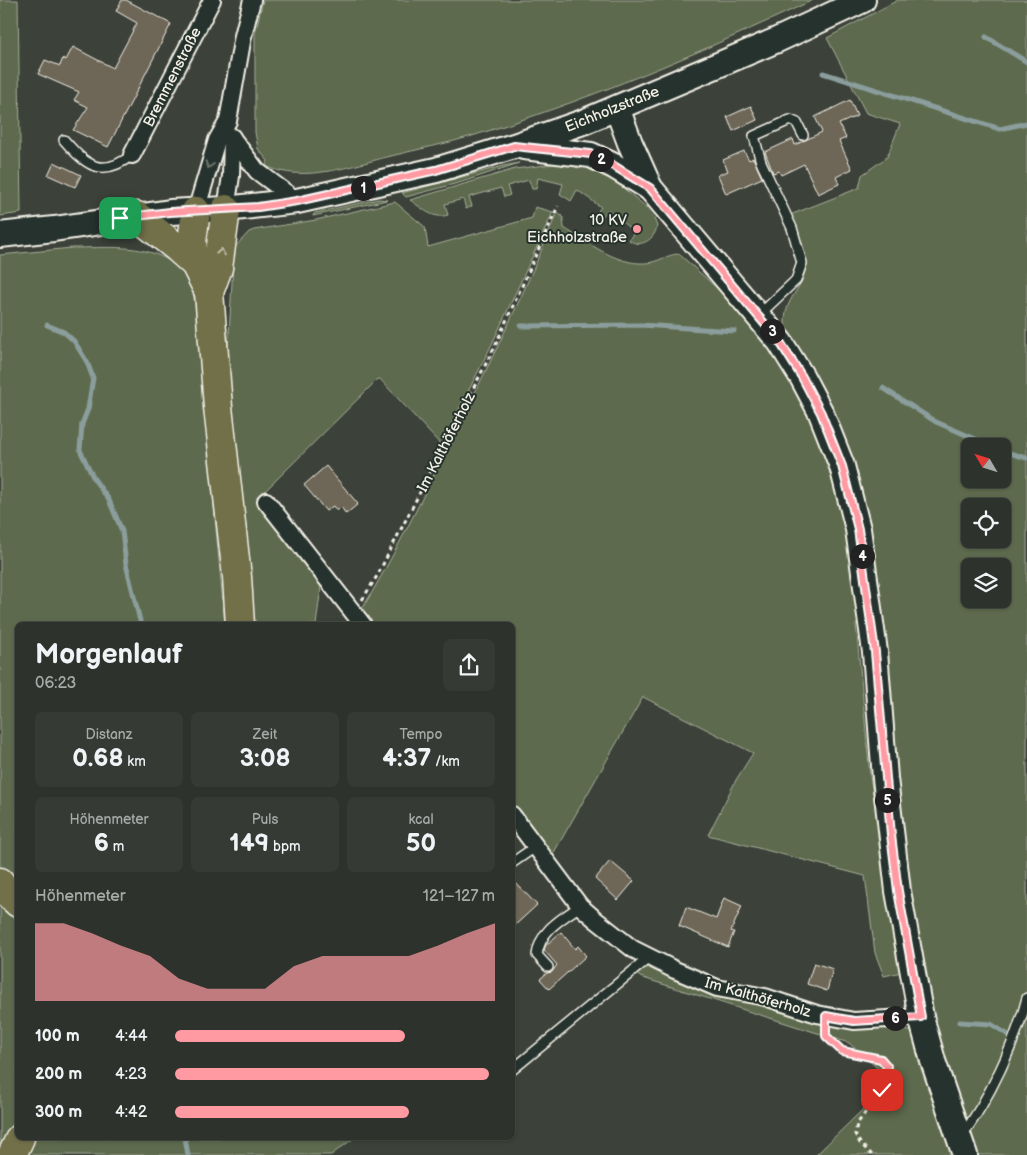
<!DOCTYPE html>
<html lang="de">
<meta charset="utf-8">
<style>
body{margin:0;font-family:"Balsamiq Sans",sans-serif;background:#353a34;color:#f1f3f6;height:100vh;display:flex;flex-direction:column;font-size:19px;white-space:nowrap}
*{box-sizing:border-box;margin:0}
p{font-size:16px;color:#a7aaa9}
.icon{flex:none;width:28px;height:28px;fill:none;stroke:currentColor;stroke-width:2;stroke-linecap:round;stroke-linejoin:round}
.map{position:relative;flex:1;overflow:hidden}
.details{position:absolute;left:15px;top:622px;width:500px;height:518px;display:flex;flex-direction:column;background:#2d322c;border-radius:8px;box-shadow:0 1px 4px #0004,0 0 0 1px #484d48}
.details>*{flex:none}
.needle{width:32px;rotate:308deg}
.fabs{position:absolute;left:961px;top:438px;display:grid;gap:10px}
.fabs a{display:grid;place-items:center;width:50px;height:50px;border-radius:8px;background:#2d322c;box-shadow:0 1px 4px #0004,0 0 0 1px #484d48;font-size:25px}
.pin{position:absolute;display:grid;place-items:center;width:42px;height:42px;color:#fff;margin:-21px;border-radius:10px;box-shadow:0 2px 8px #0006}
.km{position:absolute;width:25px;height:25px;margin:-12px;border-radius:50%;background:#222;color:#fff;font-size:14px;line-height:25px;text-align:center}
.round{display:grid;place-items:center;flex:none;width:52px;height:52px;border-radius:8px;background:#353a34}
.headline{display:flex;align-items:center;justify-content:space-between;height:85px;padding:0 20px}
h1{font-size:28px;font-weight:800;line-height:38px}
.figures{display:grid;grid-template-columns:repeat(3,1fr);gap:8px;height:85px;padding:5px 20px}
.figures div{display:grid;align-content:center;border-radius:8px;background:#353a34;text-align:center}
.figures b{font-size:25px;font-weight:800}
.figures small{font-size:14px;font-weight:400}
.figures p{font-size:14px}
.chart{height:140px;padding:10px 20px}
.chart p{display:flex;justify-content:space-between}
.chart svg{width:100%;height:90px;margin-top:5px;fill:#ff9aa2;opacity:.7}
ul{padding:0 20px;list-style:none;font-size:16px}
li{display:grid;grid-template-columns:80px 60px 1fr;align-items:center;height:38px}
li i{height:12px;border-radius:6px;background:#ff9aa2}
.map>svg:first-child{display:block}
.green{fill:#5d6b4d;stroke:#a8ae9a;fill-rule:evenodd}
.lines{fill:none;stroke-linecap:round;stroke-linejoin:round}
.stream{stroke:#8b9e9d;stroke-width:5}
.building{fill:#6e6657;stroke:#f4f1e8}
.lane-casing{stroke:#f4f1e8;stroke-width:12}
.street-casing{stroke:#f4f1e8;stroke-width:20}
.secondary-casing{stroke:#f4f1e8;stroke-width:28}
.highway-casing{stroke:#f4f1e8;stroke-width:31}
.path{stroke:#f4f1e8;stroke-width:3;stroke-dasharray:4 4;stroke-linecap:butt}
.lane{stroke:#26332d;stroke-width:9}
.street{stroke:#26332d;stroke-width:16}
.secondary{stroke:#26332d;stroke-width:24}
.highway{stroke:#71704a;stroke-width:28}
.oneway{stroke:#6e766e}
.oneway2{stroke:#c0bda9}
.route-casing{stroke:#fff;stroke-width:10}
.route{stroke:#ff9aa2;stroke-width:6}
.poi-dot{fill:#ff9aa2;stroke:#26332d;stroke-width:2}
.labels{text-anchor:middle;stroke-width:4;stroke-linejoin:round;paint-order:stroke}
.street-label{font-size:15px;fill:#f4f1e8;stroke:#26332d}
.poi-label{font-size:15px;fill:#f4f1e8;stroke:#26332d;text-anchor:end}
</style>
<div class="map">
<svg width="1027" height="1155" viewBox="0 0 1027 1155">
<rect width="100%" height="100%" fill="#3c423a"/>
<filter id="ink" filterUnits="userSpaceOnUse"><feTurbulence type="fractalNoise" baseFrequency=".02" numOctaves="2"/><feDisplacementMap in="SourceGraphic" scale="10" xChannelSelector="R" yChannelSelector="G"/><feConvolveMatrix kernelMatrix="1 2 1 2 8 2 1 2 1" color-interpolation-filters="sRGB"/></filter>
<g filter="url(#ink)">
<g class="green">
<path d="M0 0H18L21 213 0 216Z"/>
<path d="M263 0H813C702 52 589 100 472 136 446 144 418 149 391 156 353 165 304 184 266 166L268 161 258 149 255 132V34Z"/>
<path d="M898 0H1027V1155H978L932 1019 906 896 865 517 840 428 785 327C784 299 798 295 805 272 809 259 795 228 790 215L859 188 862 175 887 157 900 124 866 113 827 38ZM970 446H1002V479H970ZM970 506H1002V539H970ZM970 566H1002V599H970Z"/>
<path d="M569 162 574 163 575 167 580 168 581 165 605 173 646 207 652 214 657 226C655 239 641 249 629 240L634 232 608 210 600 219 595 215 601 207 577 190 571 201 560 194 563 184 538 178 536 189H532L529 180 507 186 510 195 504 197 501 188 469 197 472 206 466 209 463 199 445 204 448 215C433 220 422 208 410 200L515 169Z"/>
<path d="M519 163 462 182 406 197 402 193 503 166Z"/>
<path d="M379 199 387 200 313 216V215L315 213Z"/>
<path d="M395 202 425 227 428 247 532 218 535 207 553 212 491 346 441 445 379 378 260 496 322 579 316 625H246L226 386 234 248 249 232 254 230 316 220Z"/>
<path d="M557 212 563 217 564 228C587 242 617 265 645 263 658 263 667 254 679 254L738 307 776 353 810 408 848 522 864 623 856 624 870 776 902 972 884 976 875 953 865 876 708 835 736 780 753 753 643 697 549 861 513 805 512 625H368L359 614C394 557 423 497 453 436 490 363 527 289 557 212Z"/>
<path d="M72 248C105 248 143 243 171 262L175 258 190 278 195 304 225 625H18L17 893 0 870V255Z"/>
<path d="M0 899 18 913 17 1119 0 1155Z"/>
<path d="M646 964 852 1026 911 1031 954 1155H816L892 1081 849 1043 640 977 636 973Z"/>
<path d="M31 1138H354L331 1155H24Z"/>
</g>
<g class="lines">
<g class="stream">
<path d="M986 37 1027 62"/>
<path d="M823 73 1000 129 1027 123"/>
<path d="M47 325 64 332 74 341 87 362 93 378 88 409 82 424 80 450 94 479 109 500 122 531 126 564 141 625"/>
<path d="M521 326 641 325 734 331"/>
<path d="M883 388 936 422 992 446"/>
<path d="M1002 451 1027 458"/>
<path d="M960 1022 991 1024 1007 1034"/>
<path d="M185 1138 188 1155"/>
</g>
</g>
<g class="building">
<path d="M122 0H126L171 24 108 147 73 130 88 107 74 100 79 92 38 74 45 60 60 66 63 58 66 60 73 47 113 68 137 23 116 11Z"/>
<path d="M850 100 857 116 839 124 846 138 839 141 852 169 836 177 839 184 818 194 804 164 781 175 779 171 773 173 765 152 793 139 795 145 822 132 815 117Z"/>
<path d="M751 106 757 120 733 131 727 117Z"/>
<path d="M744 151 749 160 753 158 762 178 726 194 718 175 728 171 723 160Z"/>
<path d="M54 162 81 175 75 187 48 175Z"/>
<path d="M326 466 358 504 346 514 341 507 337 511 333 506 326 511 304 485Z"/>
<path d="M610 861 634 881 618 900 595 879Z"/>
<path d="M512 879 537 905 512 928Z"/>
<path d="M724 898 742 906 731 931 734 932 728 947 679 926 686 907 716 919Z"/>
<path d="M561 932 575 949 578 946 586 956 549 989 540 979 547 973 552 972 557 965 544 950 546 945Z"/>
<path d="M814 963 833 969 827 991 807 984Z"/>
</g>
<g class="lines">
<defs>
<g id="lane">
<path d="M64 140C86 165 101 179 132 155"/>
<path d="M759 315 796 280 802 263 792 228 761 162 754 136 790 120 797 123 803 135"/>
<path d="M512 863 535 847"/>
<path d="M548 967 537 955C540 930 561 919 580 906"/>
<path d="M512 1070 650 957"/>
<path d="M961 1137C989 1099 1015 1044 1027 998"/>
</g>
<g id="street">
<path d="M233 139 257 171 297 201"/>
<path d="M132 155 212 0"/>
<path d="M226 209 231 176 232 137"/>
<path d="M196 211 217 140 228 121 243 36 252 0"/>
<path d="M266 501 363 625"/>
<path d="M512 815 580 906 596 920 633 949 675 970 717 988 765 997 817 1014 854 1021 921 1017"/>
</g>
<g id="secondary">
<path d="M617 108 630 143 650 188 780 342 802 377 821 413 842 466 858 529 875 652 885 778 898 891 921 1017 933 1061 965 1155"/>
<path d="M524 147 591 155 614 166 650 188"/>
<path d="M0 235 54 229 170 212 226 209 297 201 436 170 514 146 583 122 777 40 863 0"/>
</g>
<g id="highway">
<path d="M137 216 176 247 195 264 209 292 218 407 237 577 240 625"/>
<path d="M195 264 192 242 196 211"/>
<path d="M209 292 218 268 226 209"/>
<path d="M0 882 7 893 18 903"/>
<path d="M12 1155 20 1138"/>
</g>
</defs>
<use href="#lane" class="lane-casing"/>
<use href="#street" class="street-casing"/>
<use href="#secondary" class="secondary-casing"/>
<use href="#highway" class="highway-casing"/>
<g class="path">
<path d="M362 600 377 576 494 348 558 206"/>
<path d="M826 1031V1036L842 1051 881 1059 887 1066 882 1090 857 1124 855 1134 860 1143 872 1155"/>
</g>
<use href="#lane" class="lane"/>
<use href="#street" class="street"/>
<use href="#secondary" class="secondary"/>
<use href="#highway" class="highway"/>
</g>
<defs><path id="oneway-chevron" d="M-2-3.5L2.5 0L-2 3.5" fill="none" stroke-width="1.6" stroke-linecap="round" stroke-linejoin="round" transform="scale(1.25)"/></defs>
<use class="oneway" href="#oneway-chevron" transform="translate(209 165) rotate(108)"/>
<use class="oneway2" href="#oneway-chevron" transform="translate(221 252) rotate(-80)"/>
</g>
<g class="lines" filter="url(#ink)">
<defs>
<path id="route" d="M120 218 170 212 258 207 297 201 436 170 514 146 591 154 614 166 650 188 780 342 802 377 821 413 842 466 858 529 875 652 891 835 898 891 921 1017 854 1021 826 1016V1036L842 1051 881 1059 887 1066 882 1090"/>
</defs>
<use href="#route" class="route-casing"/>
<use href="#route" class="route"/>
</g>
<circle class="poi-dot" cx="637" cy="229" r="5"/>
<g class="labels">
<g class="street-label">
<text transform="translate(172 77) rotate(-63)" y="5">Bremmenstraße</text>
<text transform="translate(612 109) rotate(-22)" y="5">Eichholzstraße</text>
<text transform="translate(446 442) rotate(-63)" y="5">Im Kalthöferholz</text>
<text transform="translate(758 997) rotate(16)" y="5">Im Kalthöferholz</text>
</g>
<g class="poi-label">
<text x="627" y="225">10 KV<tspan x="627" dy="17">Eichholzstraße</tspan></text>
</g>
</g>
</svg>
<div class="fabs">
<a><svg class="needle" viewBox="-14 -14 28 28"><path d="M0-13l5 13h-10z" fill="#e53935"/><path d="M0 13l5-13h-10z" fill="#a7aaa9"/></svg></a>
<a><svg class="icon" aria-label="locate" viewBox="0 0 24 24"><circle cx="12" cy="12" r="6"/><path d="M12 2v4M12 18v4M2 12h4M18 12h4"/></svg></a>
<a><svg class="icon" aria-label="layers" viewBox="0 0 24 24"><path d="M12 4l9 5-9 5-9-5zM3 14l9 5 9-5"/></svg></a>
</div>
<div class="pin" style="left:120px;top:218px;background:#1e9e55"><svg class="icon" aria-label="arrive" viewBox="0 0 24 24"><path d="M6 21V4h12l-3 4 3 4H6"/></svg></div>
<div class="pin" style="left:882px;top:1090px;background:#d93025"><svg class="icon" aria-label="check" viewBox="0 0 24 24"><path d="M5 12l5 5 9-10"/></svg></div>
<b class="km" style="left:363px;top:188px">1</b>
<b class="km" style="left:601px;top:159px">2</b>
<b class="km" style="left:772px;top:331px">3</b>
<b class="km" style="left:862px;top:556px">4</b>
<b class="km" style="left:887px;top:800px">5</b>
<b class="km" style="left:895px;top:1018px">6</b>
<section class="details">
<div class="headline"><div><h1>Morgenlauf</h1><p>06:23</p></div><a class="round"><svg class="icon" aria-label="share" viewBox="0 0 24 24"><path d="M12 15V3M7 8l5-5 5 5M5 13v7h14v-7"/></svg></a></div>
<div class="figures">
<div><p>Distanz</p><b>0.68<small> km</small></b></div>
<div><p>Zeit</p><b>3:08</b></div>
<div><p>Tempo</p><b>4:37<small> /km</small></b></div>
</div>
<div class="figures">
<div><p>Höhenmeter</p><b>6<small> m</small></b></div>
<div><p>Puls</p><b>149<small> bpm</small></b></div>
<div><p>kcal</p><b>50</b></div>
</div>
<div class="chart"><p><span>Höhenmeter</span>121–127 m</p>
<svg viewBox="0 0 160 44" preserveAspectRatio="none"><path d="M0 44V6L10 6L20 11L30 17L40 22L50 33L60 38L70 38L80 38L90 27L100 22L110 22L120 22L130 22L140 17L150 11L160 6V44z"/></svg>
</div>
<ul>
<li><b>100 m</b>4:44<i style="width:72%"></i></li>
<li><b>200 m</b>4:23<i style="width:98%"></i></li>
<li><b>300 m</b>4:42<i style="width:73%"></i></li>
</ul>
</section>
</div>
